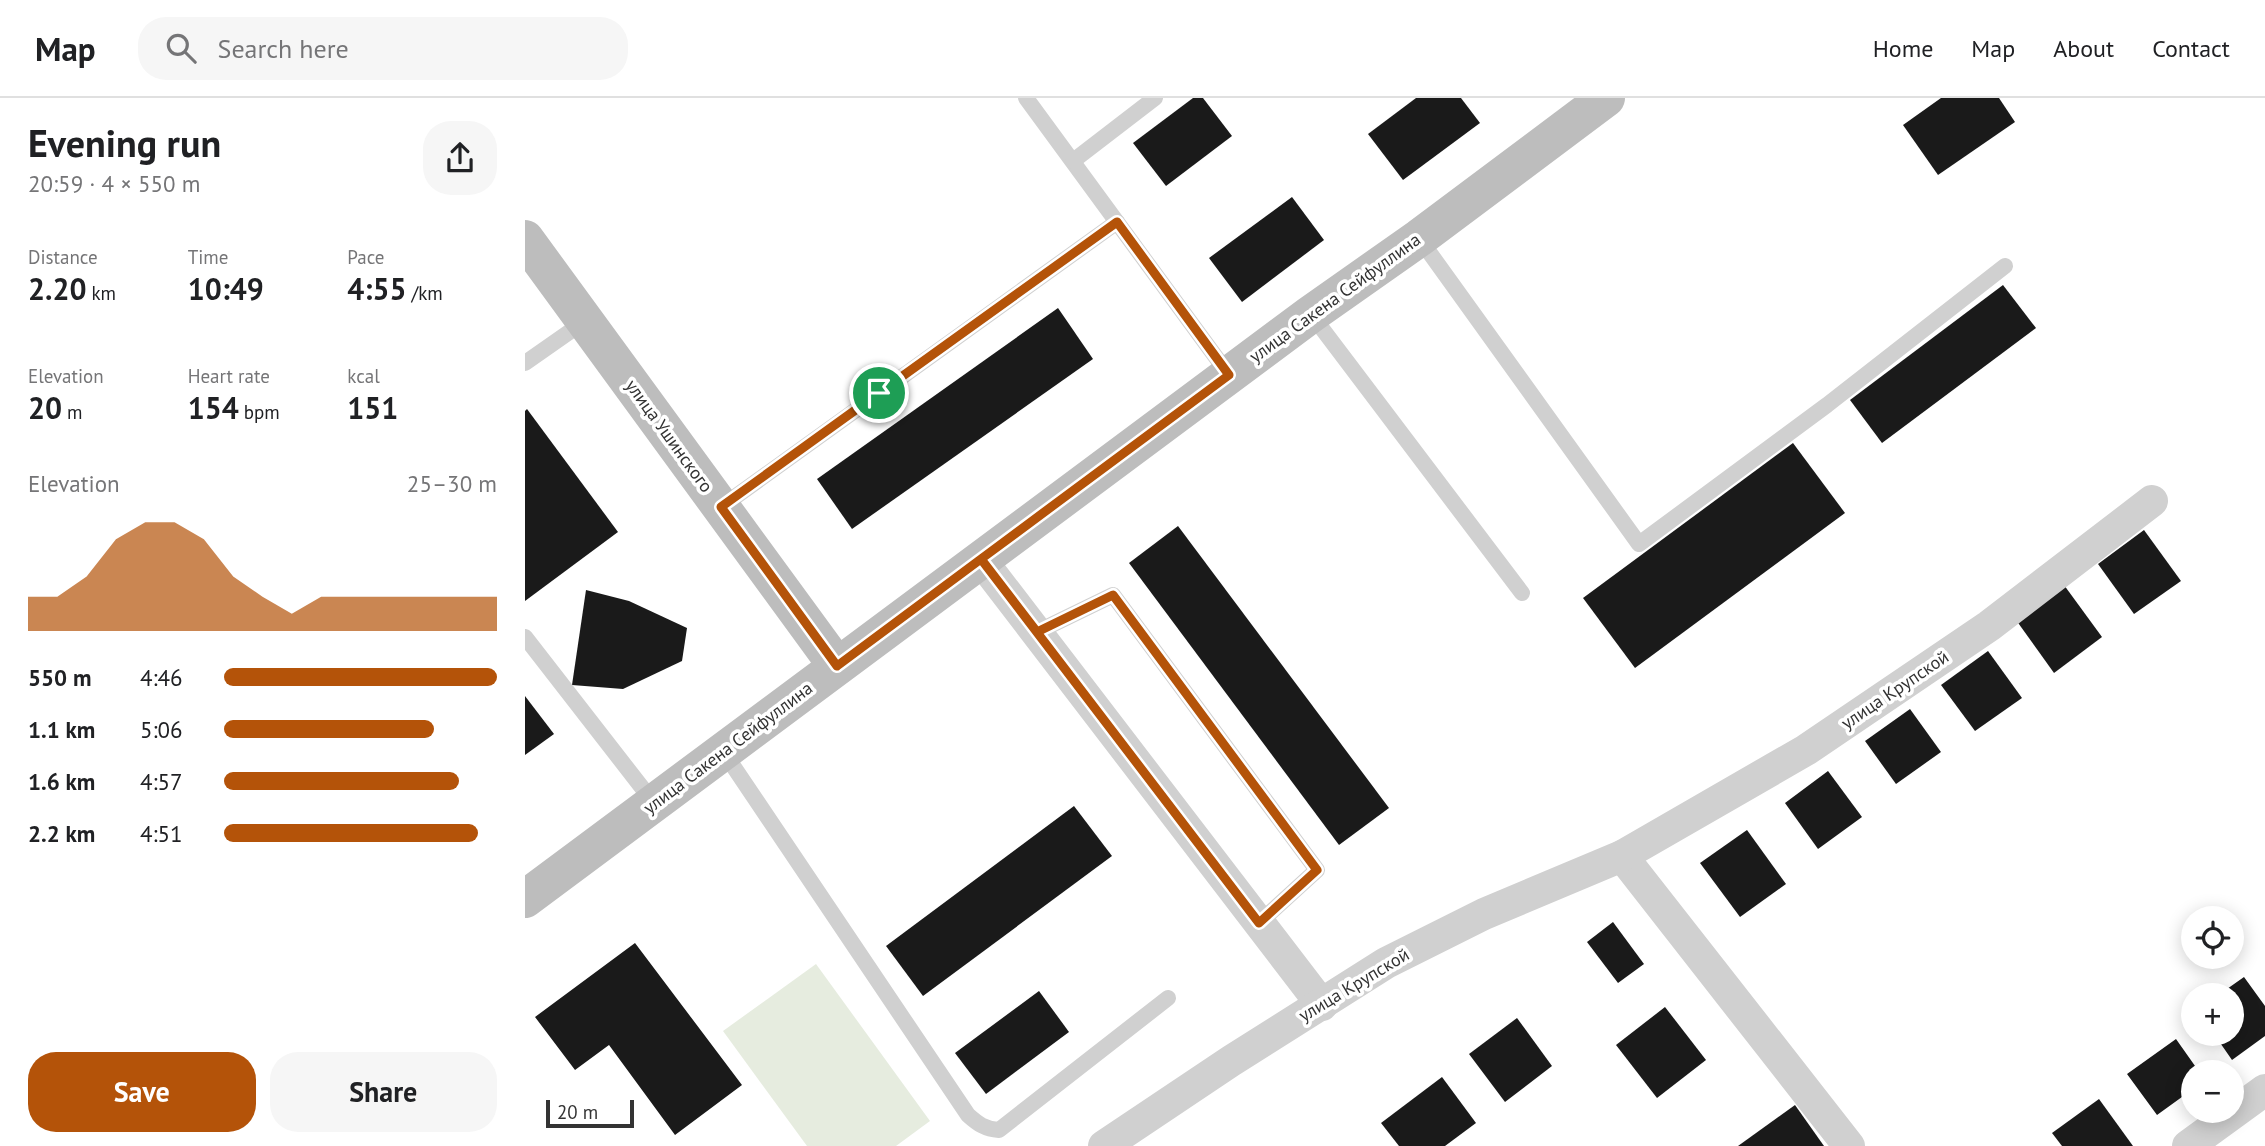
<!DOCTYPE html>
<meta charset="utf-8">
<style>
body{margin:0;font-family:"PT Sans",sans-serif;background:#f6f6f6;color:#202124;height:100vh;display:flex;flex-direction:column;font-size:26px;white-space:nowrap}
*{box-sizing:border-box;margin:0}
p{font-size:23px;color:#757577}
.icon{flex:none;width:38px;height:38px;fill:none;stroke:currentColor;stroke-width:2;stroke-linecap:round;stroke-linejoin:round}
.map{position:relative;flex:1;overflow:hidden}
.side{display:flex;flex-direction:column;background:#fff;width:525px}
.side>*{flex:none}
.controls{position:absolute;left:1656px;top:808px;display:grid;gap:14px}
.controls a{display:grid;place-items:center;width:63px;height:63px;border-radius:50%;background:#fff;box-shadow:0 4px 18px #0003;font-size:35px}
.scale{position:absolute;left:21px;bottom:18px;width:88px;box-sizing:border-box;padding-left:7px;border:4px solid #333;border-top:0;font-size:19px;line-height:24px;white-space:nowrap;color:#333;-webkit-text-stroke:5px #fff;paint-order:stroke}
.pin{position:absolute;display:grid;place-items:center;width:60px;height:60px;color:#fff;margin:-30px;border:4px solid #fff;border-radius:50%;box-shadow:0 2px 7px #0007}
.round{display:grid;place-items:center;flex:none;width:74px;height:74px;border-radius:28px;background:#f6f6f6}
.summary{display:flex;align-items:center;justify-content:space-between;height:119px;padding:0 28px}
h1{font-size:38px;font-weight:800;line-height:52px}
.figures{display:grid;grid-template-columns:repeat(3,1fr);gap:10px;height:119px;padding:7px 28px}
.figures div{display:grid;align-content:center}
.figures b{font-size:30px;font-weight:800}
.figures small{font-size:19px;font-weight:400}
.figures p{font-size:19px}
.chart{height:196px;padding:14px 28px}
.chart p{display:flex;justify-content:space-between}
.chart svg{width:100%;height:126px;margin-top:7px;fill:#b45309;opacity:.7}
.primary-button{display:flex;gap:14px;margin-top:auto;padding:14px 28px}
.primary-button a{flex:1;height:80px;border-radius:28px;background:#b45309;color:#fff;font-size:28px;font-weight:800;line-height:80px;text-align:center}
.primary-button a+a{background:#f6f6f6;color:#202124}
ul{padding:0 28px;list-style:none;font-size:23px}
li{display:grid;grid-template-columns:112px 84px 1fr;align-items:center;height:52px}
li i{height:18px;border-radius:9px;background:#b45309}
header{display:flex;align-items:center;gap:42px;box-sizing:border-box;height:98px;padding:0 35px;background:#fff;border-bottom:2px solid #e0e0e0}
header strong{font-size:33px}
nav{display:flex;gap:38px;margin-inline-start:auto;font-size:24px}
.search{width:490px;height:63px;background:#f6f6f6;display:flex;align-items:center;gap:18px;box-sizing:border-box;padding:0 24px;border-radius:28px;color:#757577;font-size:26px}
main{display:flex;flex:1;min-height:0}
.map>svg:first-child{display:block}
.green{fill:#e6ecdf}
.building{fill:#1a1a1a}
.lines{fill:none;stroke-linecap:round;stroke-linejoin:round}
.lane{stroke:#d0d0d0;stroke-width:16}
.street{stroke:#d0d0d0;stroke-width:32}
.secondary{stroke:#bdbdbd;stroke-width:38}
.route-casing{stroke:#fff;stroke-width:14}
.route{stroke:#b45309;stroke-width:9}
.labels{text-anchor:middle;stroke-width:7;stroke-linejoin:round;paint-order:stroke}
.street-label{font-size:18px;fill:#333;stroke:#fff}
</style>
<header>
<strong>Map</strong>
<div class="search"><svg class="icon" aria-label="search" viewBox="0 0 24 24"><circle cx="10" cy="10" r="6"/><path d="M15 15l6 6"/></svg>Search here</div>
<nav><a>Home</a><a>Map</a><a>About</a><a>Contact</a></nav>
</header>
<main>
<section class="side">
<div class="summary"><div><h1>Evening run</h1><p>20:59 · 4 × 550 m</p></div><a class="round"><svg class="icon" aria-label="share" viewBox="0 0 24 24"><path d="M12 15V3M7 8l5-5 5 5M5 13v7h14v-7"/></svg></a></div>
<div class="figures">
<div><p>Distance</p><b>2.20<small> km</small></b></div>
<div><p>Time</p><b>10:49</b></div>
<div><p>Pace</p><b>4:55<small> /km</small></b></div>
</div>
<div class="figures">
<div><p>Elevation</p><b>20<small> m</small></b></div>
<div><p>Heart rate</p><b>154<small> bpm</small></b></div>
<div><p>kcal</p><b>151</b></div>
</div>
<div class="chart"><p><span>Elevation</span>25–30 m</p>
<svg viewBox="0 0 160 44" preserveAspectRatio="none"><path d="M0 44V32L10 32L20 25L30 12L40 6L50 6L60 12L70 25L80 32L90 38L100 32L110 32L120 32L130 32L140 32L150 32L160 32V44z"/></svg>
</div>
<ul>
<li><b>550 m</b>4:46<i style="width:100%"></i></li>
<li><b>1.1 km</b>5:06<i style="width:77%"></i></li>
<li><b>1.6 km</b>4:57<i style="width:86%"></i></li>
<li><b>2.2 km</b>4:51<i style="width:93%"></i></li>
</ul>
<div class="primary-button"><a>Save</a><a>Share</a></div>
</section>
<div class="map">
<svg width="1740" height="1048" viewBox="0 0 1740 1048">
<rect width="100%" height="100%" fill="#fff"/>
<path class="green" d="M291 866 405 1023 371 1048H282L198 933Z"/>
<g class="building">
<path d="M668 0H678L707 38 641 88 608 45Z"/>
<path d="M891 0H936L955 25 878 82 843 36Z"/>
<path d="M1416 0H1474L1490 24 1413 77 1378 27Z"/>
<path d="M767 99 799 142 717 204 684 160Z"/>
<path d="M1478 187 1511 230 1357 345 1325 302Z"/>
<path d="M533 210 568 261 327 431 292 381Z"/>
<path d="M2 311 93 434 0 503V313Z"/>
<path d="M1268 345 1320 415 1110 570 1058 500Z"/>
<path d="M653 428 864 710 814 747 604 465Z"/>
<path d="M1619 432 1656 483 1609 516 1573 466Z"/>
<path d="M1539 487 1577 539 1529 575 1491 522Z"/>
<path d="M61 492 104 503 162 530 157 563 98 591 47 587Z"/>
<path d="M1463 553 1497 600 1450 633 1416 587Z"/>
<path d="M0 598 29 636 0 657Z"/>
<path d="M1385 611 1416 654 1371 686 1340 643Z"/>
<path d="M1303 673 1337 719 1293 751 1260 705Z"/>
<path d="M549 708 587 758 398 898 361 848Z"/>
<path d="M1222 732 1261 786 1215 819 1175 765Z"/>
<path d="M1088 824 1119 866 1093 885 1062 844Z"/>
<path d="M110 845 217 987 150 1037 84 947 50 972 10 919Z"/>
<path d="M1719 879 1740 908V938L1707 962 1689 936H1706V898H1692Z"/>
<path d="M514 893 544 934 461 996 430 955Z"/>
<path d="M1140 909 1181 962 1132 1000 1091 947Z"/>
<path d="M992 920 1027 968 980 1004 944 956Z"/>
<path d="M1651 941 1675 975H1668V991L1632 1017 1602 976Z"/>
<path d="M917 979 951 1025 920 1048H874L856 1025Z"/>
<path d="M1574 1001 1608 1048H1537L1527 1035Z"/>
<path d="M1270 1007 1299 1048H1213Z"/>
</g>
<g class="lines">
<g class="lane">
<path d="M501 0 704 277"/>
<path d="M548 63 630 0"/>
<path d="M894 140 1114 446 1302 307 1480 168"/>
<path d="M786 216 997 495"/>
<path d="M0 265 60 223"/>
<path d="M196 409 592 124"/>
<path d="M512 534 588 497 792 772 734 825"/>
<path d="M0 539 129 705"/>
<path d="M198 653 443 1017C453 1026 460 1031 474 1032L643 900"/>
</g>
<g class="street">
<path d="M456 462 797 907"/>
<path d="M1097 758 1324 1048"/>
<path d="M579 1048 706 963 861 865 959 816 1097 758 1281 652 1464 528 1627 403"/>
<path d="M1663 1048 1740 992"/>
</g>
<g class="secondary">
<path d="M0 141 312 568"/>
<path d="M0 801 786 216 894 140 1081 0"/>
</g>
</g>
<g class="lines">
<defs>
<path id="route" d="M354 295 196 409 312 568 456 461 734 825 792 772 588 497 512 534 456 461 704 277 592 124 354 295"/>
</defs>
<use href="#route" class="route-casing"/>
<use href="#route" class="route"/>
</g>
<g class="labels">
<g class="street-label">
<text transform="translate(810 200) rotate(-36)" y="6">улица Сакена Сейфуллина</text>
<text transform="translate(144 338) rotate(54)" y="6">улица Ушинского</text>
<text transform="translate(1370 592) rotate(-34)" y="6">улица Крупской</text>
<text transform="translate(203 650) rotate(-37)" y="6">улица Сакена Сейфуллина</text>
<text transform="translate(829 887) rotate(-31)" y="6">улица Крупской</text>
</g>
</g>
</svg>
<div class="controls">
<a><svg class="icon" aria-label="locate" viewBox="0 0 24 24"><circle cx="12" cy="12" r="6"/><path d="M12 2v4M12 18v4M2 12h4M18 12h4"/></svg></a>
<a>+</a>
<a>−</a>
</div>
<div class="scale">20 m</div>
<div class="pin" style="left:354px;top:295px;background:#1e9e55"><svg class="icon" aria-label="arrive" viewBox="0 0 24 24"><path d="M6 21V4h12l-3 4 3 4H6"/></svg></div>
</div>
</main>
